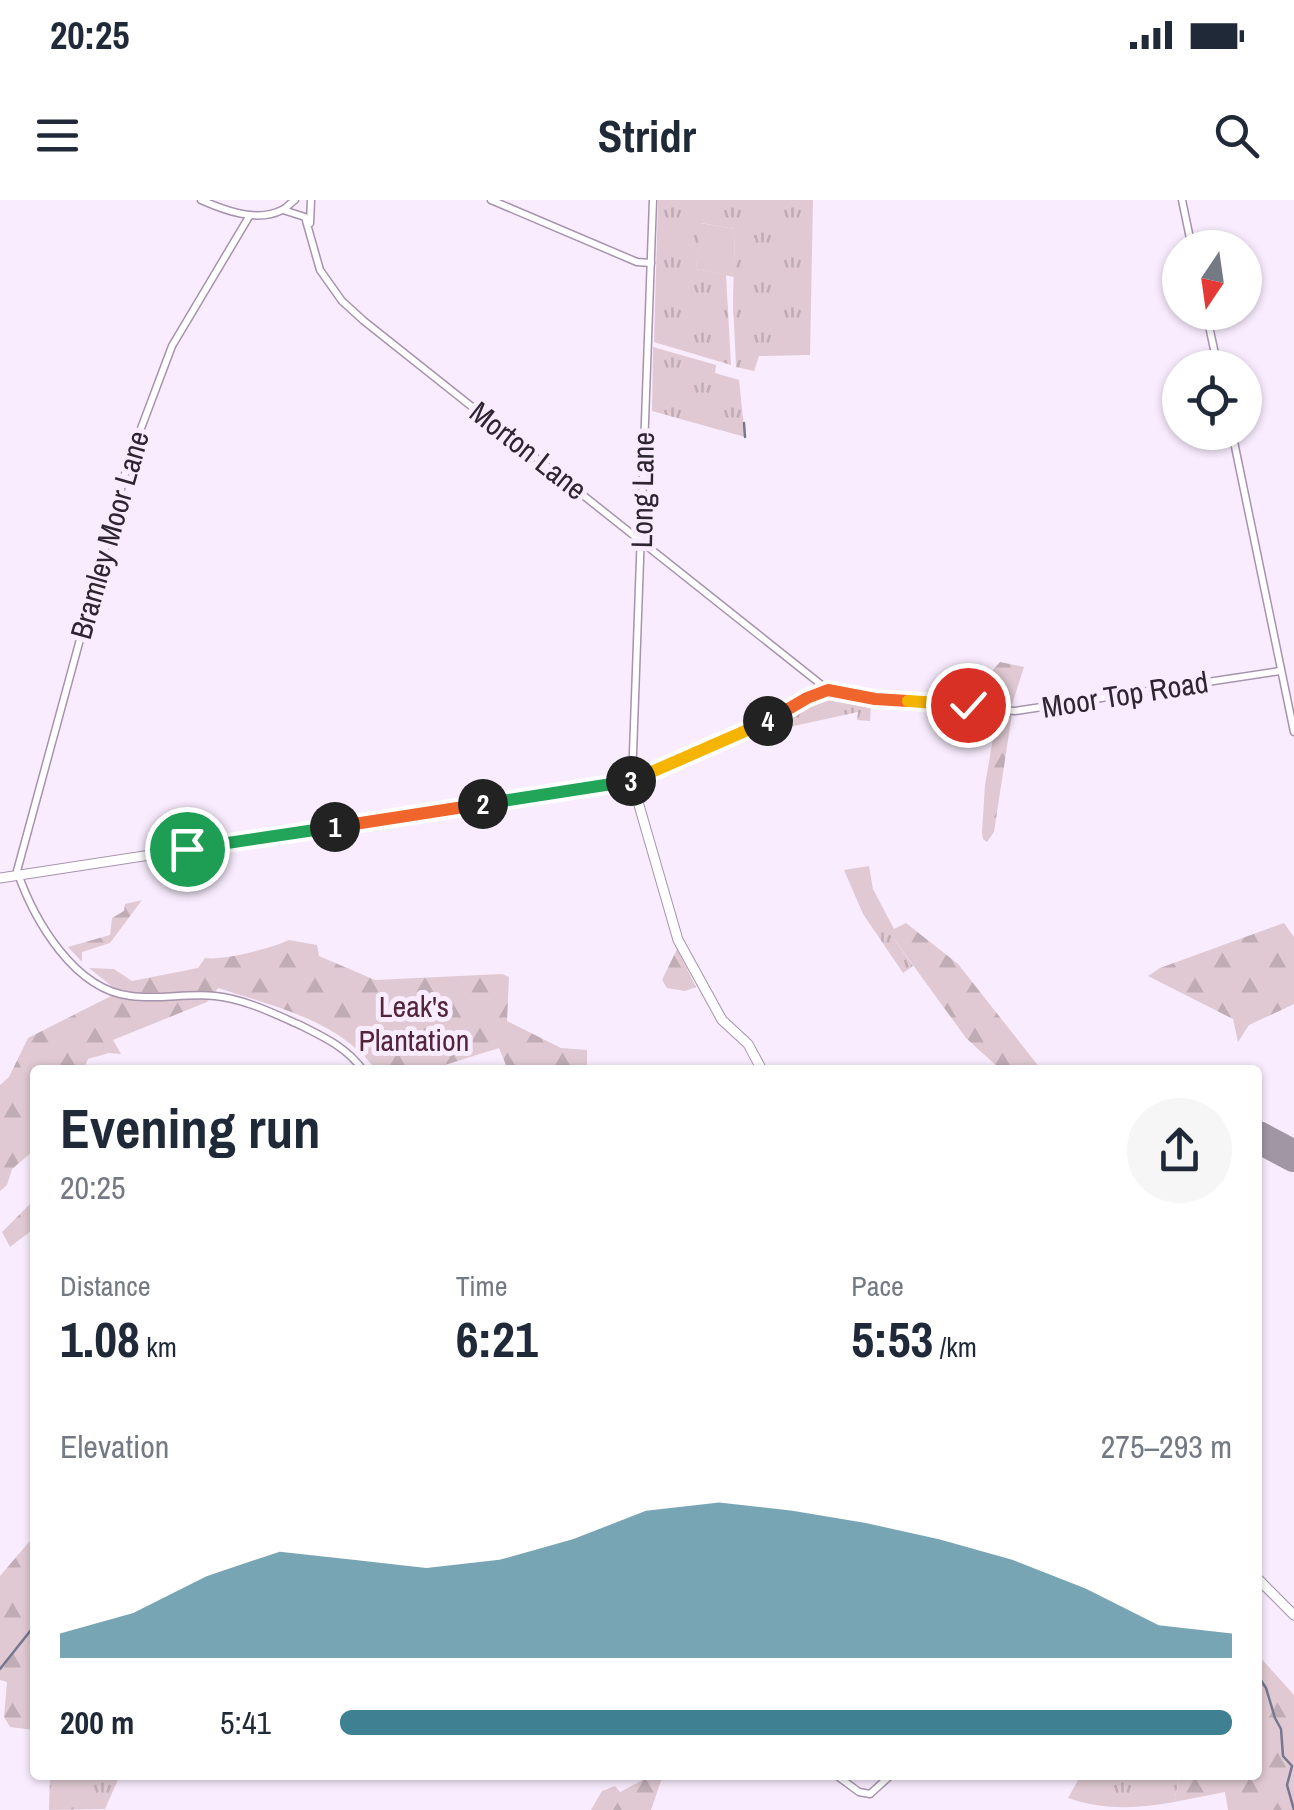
<!DOCTYPE html>
<meta charset="utf-8">
<style>
body{margin:0;font-family:"Archivo Narrow",sans-serif;background:#f6f6f7;color:#1f2937;height:100vh;display:flex;flex-direction:column;font-size:38px;white-space:nowrap}
*{box-sizing:border-box;margin:0}
p{font-size:32px;color:#747a83}
.icon{flex:none;width:55px;height:55px;fill:none;stroke:currentColor;stroke-width:2;stroke-linecap:round;stroke-linejoin:round}
.map{position:relative;flex:1;overflow:hidden}
.details{position:absolute;left:30px;top:865px;width:1232px;height:715px;display:flex;flex-direction:column;background:#fff;border-radius:10px;box-shadow:0 2px 8px #0004}
.details>*{flex:none}
.needle{width:65px;rotate:193deg}
.controls{position:absolute;left:1162px;top:30px;display:grid;gap:20px}
.controls a{display:grid;place-items:center;width:100px;height:100px;border-radius:50%;background:#fff;box-shadow:0 2px 8px #0004;font-size:50px}
.pin{position:absolute;display:grid;place-items:center;width:85px;height:85px;color:#fff;margin:-42px;border:5px solid #fff;border-radius:50%;box-shadow:0 2px 10px #0007}
.km{position:absolute;width:50px;height:50px;margin:-25px;border-radius:50%;background:#222;color:#fff;font-size:28px;line-height:50px;text-align:center}
.round{display:grid;place-items:center;flex:none;width:105px;height:105px;border-radius:52px;background:#f6f6f7}
.headline{display:flex;align-items:center;justify-content:space-between;height:170px;padding:0 30px}
h1{font-size:55px;font-weight:700;line-height:75px}
.metrics{display:grid;grid-template-columns:repeat(3,1fr);gap:15px;height:170px;padding:10px 30px}
.metrics div{display:grid;align-content:center}
.metrics b{font-size:50px;font-weight:700}
.metrics small{font-size:28px;font-weight:400}
.metrics p{font-size:28px}
.chart{height:280px;padding:20px 30px}
.chart p{display:flex;justify-content:space-between}
.chart svg{width:100%;height:180px;margin-top:10px;fill:#3f8093;opacity:.7}
ul{padding:0 30px;list-style:none;font-size:32px}
li{display:grid;grid-template-columns:160px 120px 1fr;align-items:center;height:75px}
li i{height:25px;border-radius:12px;background:#3f8093}
.status{display:flex;justify-content:space-between;align-items:center;height:70px;padding:0 50px;background:#fff;direction:ltr}
.status svg{height:28px;fill:currentColor}
header{display:flex;justify-content:space-between;align-items:center;height:130px;padding:0 30px;background:#fff;font-size:45px;font-weight:700}
.map>svg:first-child{display:block}
.grass{fill:url(#grass-tufts)}
.forest{fill:url(#forest-firs)}
.garden{fill:#e0c9d2}
.lines{fill:none;stroke-linecap:round;stroke-linejoin:round}
.stream{stroke:#75778e;stroke-width:2.5}
.runway{stroke:#a096a4;stroke-width:32}
.minor-casing{stroke:#a693ae;stroke-width:9}
.major-casing{stroke:#a693ae;stroke-width:11}
.minor{stroke:#fff;stroke-width:6}
.major{stroke:#fff;stroke-width:9}
.split-1-casing{stroke:#fff;stroke-width:20}
.split-2-casing{stroke:#fff;stroke-width:20}
.split-3-casing{stroke:#fff;stroke-width:20}
.split-4-casing{stroke:#fff;stroke-width:20}
.split-5-casing{stroke:#fff;stroke-width:20}
.split-6-casing{stroke:#fff;stroke-width:20}
.split-1{stroke:#22a559;stroke-width:12}
.split-2{stroke:#f0652b;stroke-width:12}
.split-3{stroke:#22a559;stroke-width:12}
.split-4{stroke:#f5b400;stroke-width:12}
.split-5{stroke:#f0652b;stroke-width:12}
.split-6{stroke:#f5b400;stroke-width:12}
.labels{text-anchor:middle;stroke-width:10;stroke-linejoin:round;paint-order:stroke}
.street-label{font-size:30px;fill:#2d2530;stroke:#f9ecfe}
.park-label{font-size:30px;fill:#53253a;stroke:#f9ecfe}
</style>
<div class="status"><b>20:25</b><svg viewBox="0 0 49 12"><path d="M0 12V9h3v3zM5 12V6h3v6zM10 12V3h3v9zM15 12V0h3v12zM26 1h20v11H26zM47 4h2v5h-2z"/></svg></div>
<header><svg class="icon" aria-label="menu" viewBox="0 0 24 24"><path d="M4 6h16M4 12h16M4 18h16"/></svg>Stridr<svg class="icon" aria-label="search" viewBox="0 0 24 24"><circle cx="10" cy="10" r="6"/><path d="M15 15l6 6"/></svg></header>
<div class="map">
<svg width="1294" height="1610" viewBox="0 0 1294 1610">
<defs>
<pattern id="grass-tufts" width="24" height="20" patternUnits="userSpaceOnUse" patternTransform="scale(2.5)"><rect width="24" height="20" fill="#e0c9d2"/><path d="M3 7l-1-3M5 7V3M7 7l1-3M15 17l-1-3M17 17v-4M19 17l1-3" fill="none" stroke="#c0acb5"/></pattern>
<pattern id="forest-firs" width="22" height="20" patternUnits="userSpaceOnUse" patternTransform="scale(2.5)"><rect width="22" height="20" fill="#e0c9d2"/><path d="M5 1l3.5 6h-7zM16 11l3.5 6h-7z" fill="#c0acb5"/></pattern>
</defs>
<rect width="100%" height="100%" fill="#f9ecfe"/>
<g class="grass">
<path d="M658 0H813L810 155 759 156 754 171 736 167 733 100 735 29 701 23 696 69 726 75 731 165 654 142Z"/>
<path d="M653 147 716 165 715 173 739 180 745 237 652 211Z"/>
<path d="M829 496 871 504 870 521 857 520 858 512 762 533 814 500Z"/>
<path d="M869 666 873 689 894 729V739L913 766 903 773 863 714 844 670Z"/>
<path d="M50 1575H120L105 1609 49 1610Z"/>
<path d="M1081 1575H1180L1174 1602C1136 1609 1103 1610 1068 1598Z"/>
</g>
<g class="forest">
<path d="M1000 462 1024 467 1009 514H1012L994 632 987 642 983 639 982 632 985 585 997 515 956 512V509L982 510 988 475Z"/>
<path d="M142 700 110 743 82 752V762L68 747 110 735 112 718 124 711 125 704Z"/>
<path d="M906 723 958 764 1040 868 1039 870H1001L966 838 894 739V729Z"/>
<path d="M1284 723 1294 737V804L1249 825 1238 842 1233 819 1148 776 1160 768Z"/>
<path d="M289 740 317 745 319 756 375 780 502 774 509 777 507 821 561 848 587 850V870H508L499 848 429 870H376C340 821 274 806 218 788L207 802 113 840 121 854 109 853 88 859 83 870H35V939L32 952 12 969 7 985 0 991V885L9 877 28 838 119 792 89 768 114 769 132 781 198 768 205 758C223 761 272 748 289 740Z"/>
<path d="M677 749 696 787 685 791 667 788 662 780Z"/>
<path d="M35 999V1028L10 1047 2 1032Z"/>
<path d="M35 1335V1530L10 1527 4 1517 7 1482 0 1480V1376Z"/>
<path d="M1258 1455 1294 1495V1610H1228L1225 1592 1174 1602 1180 1575H1258Z"/>
<path d="M644 1575H663L651 1610H591L602 1591 615 1586 620 1592 641 1581Z"/>
</g>
<path class="garden" d="M700 23 735 29 734 77 696 69Z"/>
<g class="lines">
<g class="stream">
<path d="M744 223 745 237"/>
<path d="M0 1469 35 1425"/>
<path d="M1258 1476 1266 1488 1275 1518 1281 1529 1283 1556 1292 1566 1287 1585 1294 1610"/>
</g>
<path class="runway" d="M1258 937 1294 956"/>
<defs>
<g id="minor">
<path d="M201 0C224 10 257 23 282 10 287 8 290 3 295 0"/>
<path d="M491 0 637 62 651 63"/>
<path d="M653 0 632 581 750 530 807 497 828 490 875 499 1015 511 1280 471"/>
<path d="M1182 0 1192 48"/>
<path d="M283 10 305 17 320 70 342 101 364 121 828 490"/>
<path d="M250 15 172 146 128 263 17 671C34 720 74 790 131 796 159 800 187 793 215 796 245 799 275 814 302 826 326 838 347 848 363 870"/>
<path d="M310 23 311 0"/>
<path d="M1206 112 1218 168"/>
<path d="M1232 232 1294 532"/>
<path d="M836 1575 859 1592 870 1594 891 1575"/>
</g>
<g id="major">
<path d="M0 678 632 581 678 740 722 820 748 844 762 870"/>
<path d="M1258 1379 1294 1415"/>
</g>
</defs>
<use href="#minor" class="minor-casing"/>
<use href="#major" class="major-casing"/>
<use href="#minor" class="minor"/>
<use href="#major" class="major"/>
</g>
<g class="lines">
<defs>
<path id="split-1" d="M187 649 335 627"/>
<path id="split-2" d="M335 627 483 604"/>
<path id="split-3" d="M483 604 631 581"/>
<path id="split-4" d="M631 581 768 521"/>
<path id="split-5" d="M768 521 807 498 828 490 875 499 908 501"/>
<path id="split-6" d="M908 501 968 505"/>
</defs>
<use href="#split-1" class="split-1-casing"/>
<use href="#split-2" class="split-2-casing"/>
<use href="#split-3" class="split-3-casing"/>
<use href="#split-4" class="split-4-casing"/>
<use href="#split-5" class="split-5-casing"/>
<use href="#split-6" class="split-6-casing"/>
<use href="#split-1" class="split-1"/>
<use href="#split-2" class="split-2"/>
<use href="#split-3" class="split-3"/>
<use href="#split-4" class="split-4"/>
<use href="#split-5" class="split-5"/>
<use href="#split-6" class="split-6"/>
</g>
<g class="labels">
<g class="street-label">
<text transform="translate(528 251) rotate(38)" y="10">Morton Lane</text>
<text transform="translate(643 290) rotate(-89)" y="10">Long Lane</text>
<text transform="translate(110 335) rotate(-74)" y="10">Bramley Moor Lane</text>
<text transform="translate(1125 495) rotate(-9)" y="10">Moor Top Road</text>
</g>
<g class="park-label">
<text x="414" y="817">Leak's<tspan x="414" dy="34">Plantation</tspan></text>
</g>
</g>
</svg>
<div class="controls">
<a><svg class="needle" viewBox="-14 -14 28 28"><path d="M0-13l5 13h-10z" fill="#e53935"/><path d="M0 13l5-13h-10z" fill="#747a83"/></svg></a>
<a><svg class="icon" aria-label="locate" viewBox="0 0 24 24"><circle cx="12" cy="12" r="6"/><path d="M12 2v4M12 18v4M2 12h4M18 12h4"/></svg></a>
</div>
<div class="pin" style="left:187px;top:649px;background:#1e9e55"><svg class="icon" aria-label="arrive" viewBox="0 0 24 24"><path d="M6 21V4h12l-3 4 3 4H6"/></svg></div>
<div class="pin" style="left:968px;top:505px;background:#d93025"><svg class="icon" aria-label="check" viewBox="0 0 24 24"><path d="M5 12l5 5 9-10"/></svg></div>
<b class="km" style="left:335px;top:627px">1</b>
<b class="km" style="left:483px;top:604px">2</b>
<b class="km" style="left:631px;top:581px">3</b>
<b class="km" style="left:768px;top:521px">4</b>
<section class="details">
<div class="headline"><div><h1>Evening run</h1><p>20:25</p></div><a class="round"><svg class="icon" aria-label="share" viewBox="0 0 24 24"><path d="M12 15V3M7 8l5-5 5 5M5 13v7h14v-7"/></svg></a></div>
<div class="metrics">
<div><p>Distance</p><b>1.08<small> km</small></b></div>
<div><p>Time</p><b>6:21</b></div>
<div><p>Pace</p><b>5:53<small> /km</small></b></div>
</div>
<div class="chart"><p><span>Elevation</span>275–293 m</p>
<svg viewBox="0 0 160 44" preserveAspectRatio="none"><path d="M0 44V38L10 33L20 24L30 18L40 20L50 22L60 20L70 15L80 8L90 6L100 8L110 11L120 15L130 20L140 27L150 36L160 38V44z"/></svg>
</div>
<ul>
<li><b>200 m</b>5:41<i style="width:100%"></i></li>
</ul>
</section>
</div>
